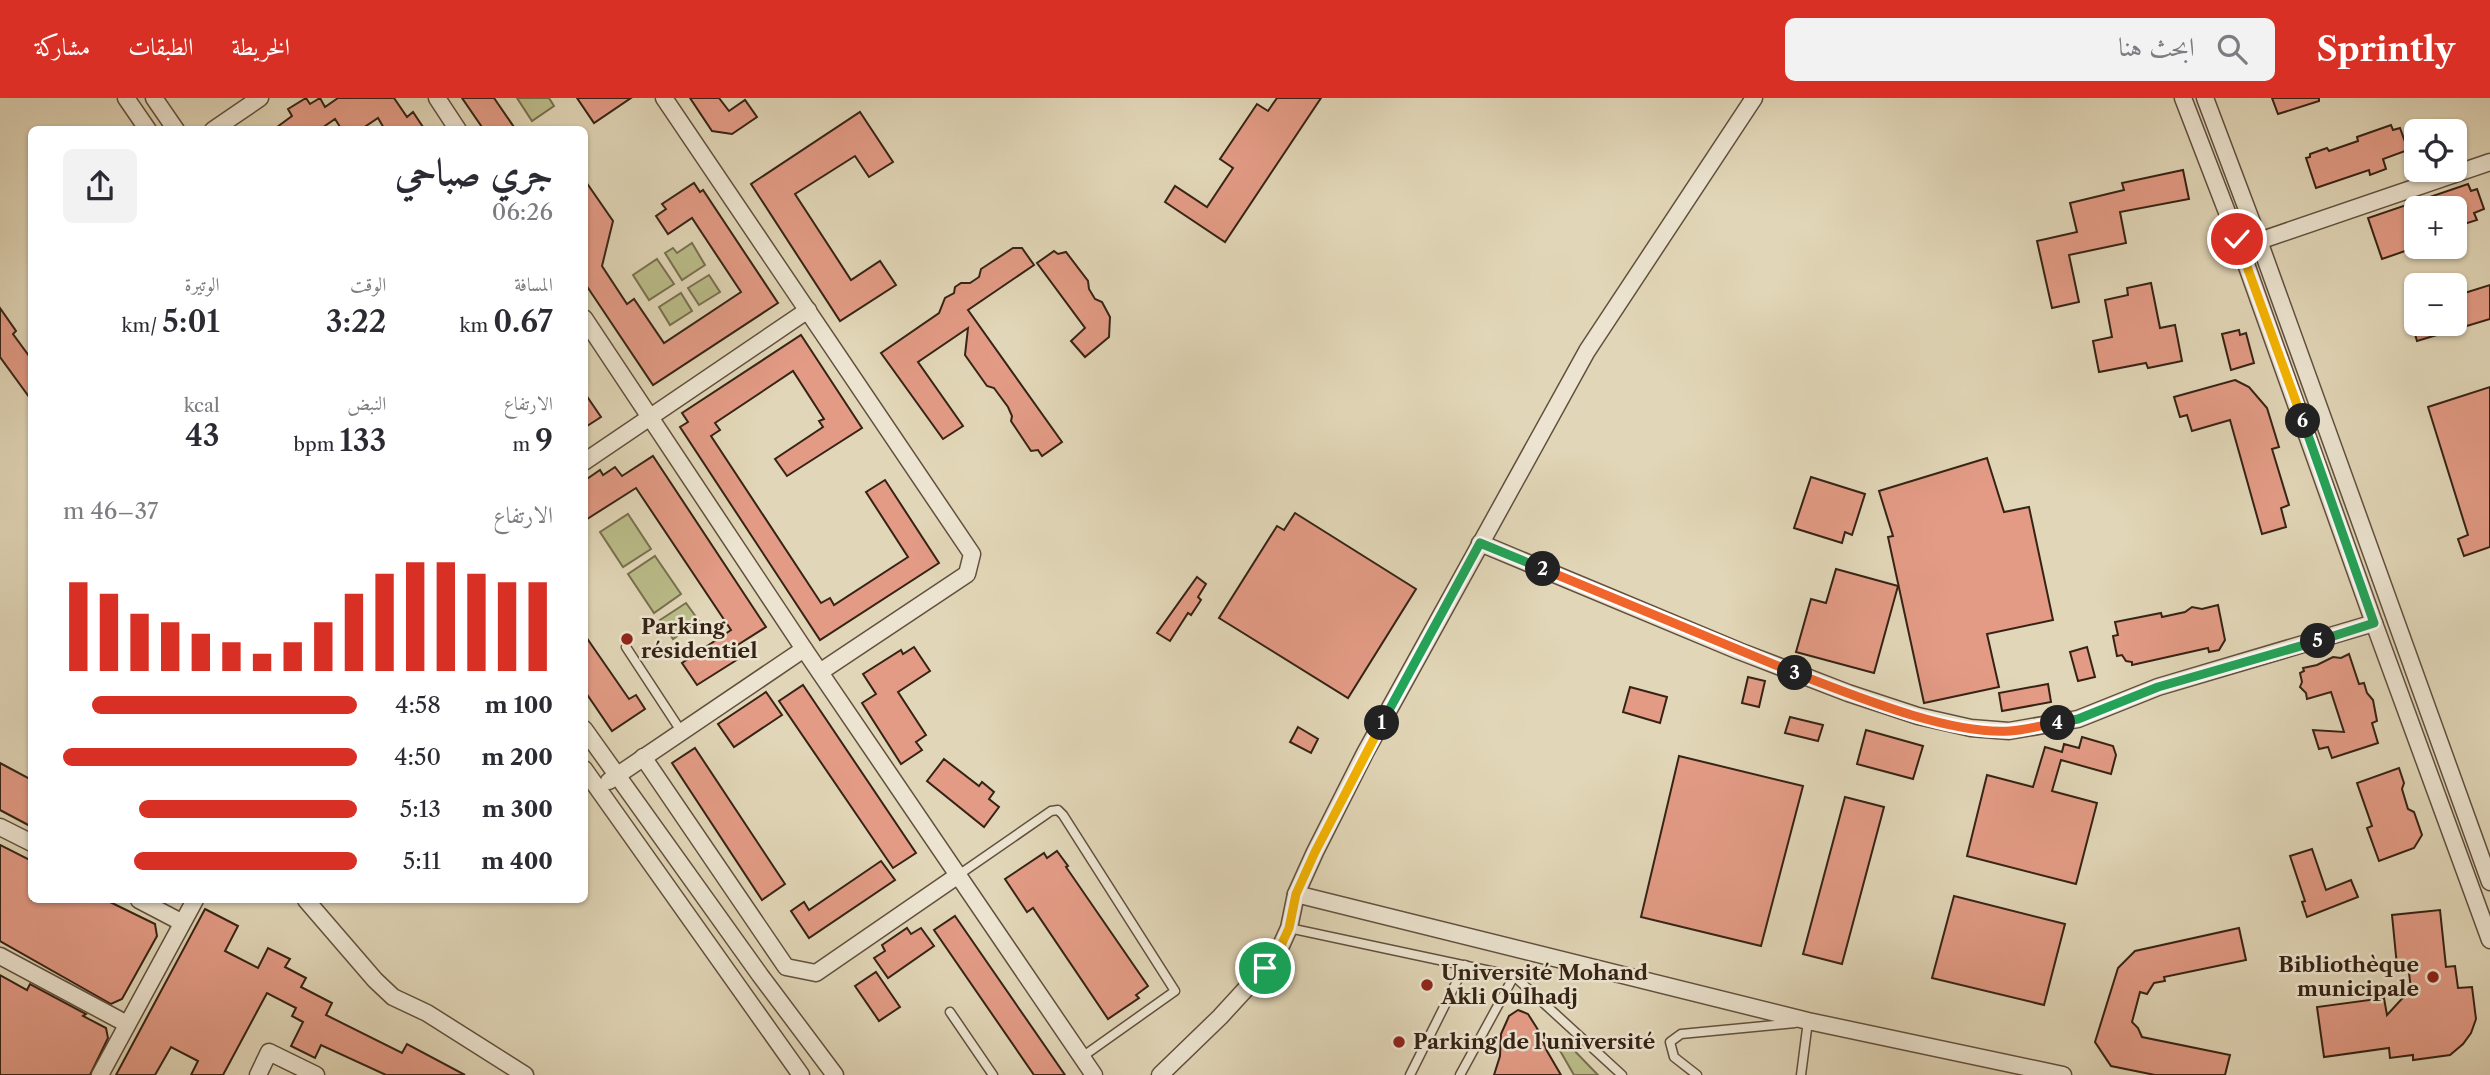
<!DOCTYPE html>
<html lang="ar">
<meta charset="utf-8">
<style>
body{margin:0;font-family:"Libre Caslon Text",Amiri,serif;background:#f2f2f3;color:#2b2b33;direction:rtl;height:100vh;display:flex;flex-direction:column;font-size:26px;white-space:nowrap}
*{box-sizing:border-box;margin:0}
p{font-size:23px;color:#7c7c81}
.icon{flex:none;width:38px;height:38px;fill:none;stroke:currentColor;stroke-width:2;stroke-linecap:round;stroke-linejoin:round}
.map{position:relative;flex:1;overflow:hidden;direction:ltr}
.side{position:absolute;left:28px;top:28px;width:560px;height:777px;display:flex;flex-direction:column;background:#fff;border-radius:10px;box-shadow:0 2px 5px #0004;direction:rtl}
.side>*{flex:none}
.fabs{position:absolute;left:2404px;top:21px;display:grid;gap:14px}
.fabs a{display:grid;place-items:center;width:63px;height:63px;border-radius:10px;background:#fff;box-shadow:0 2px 5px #0004;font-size:35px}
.pin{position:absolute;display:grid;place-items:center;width:60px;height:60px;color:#fff;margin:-30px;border:4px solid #fff;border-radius:50%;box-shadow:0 2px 7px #0007}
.km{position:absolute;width:35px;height:35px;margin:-18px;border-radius:50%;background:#222;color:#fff;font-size:19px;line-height:35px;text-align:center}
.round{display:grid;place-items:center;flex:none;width:74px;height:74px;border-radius:10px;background:#f2f2f3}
.head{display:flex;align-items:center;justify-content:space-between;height:119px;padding:0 35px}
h1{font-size:38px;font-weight:600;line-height:52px}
.figures{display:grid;grid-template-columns:repeat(3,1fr);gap:10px;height:119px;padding:7px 35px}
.figures div{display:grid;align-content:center}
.figures b{font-size:30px;font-weight:600}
.figures small{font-size:19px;font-weight:400}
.figures p{font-size:19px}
.chart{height:196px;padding:14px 35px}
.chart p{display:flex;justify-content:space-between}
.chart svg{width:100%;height:126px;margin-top:7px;stroke:#d93025;stroke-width:6}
ul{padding:0 35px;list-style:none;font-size:23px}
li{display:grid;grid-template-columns:112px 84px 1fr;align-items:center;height:52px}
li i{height:18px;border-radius:9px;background:#d93025}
header{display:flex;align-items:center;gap:42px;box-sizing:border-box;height:98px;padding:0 35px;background:#d93025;color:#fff}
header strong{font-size:33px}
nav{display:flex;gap:38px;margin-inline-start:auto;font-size:24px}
.search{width:490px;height:63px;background:#f2f2f3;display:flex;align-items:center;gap:18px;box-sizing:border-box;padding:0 24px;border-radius:10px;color:#7c7c81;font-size:26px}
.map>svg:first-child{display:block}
.green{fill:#babc89;stroke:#78704f;stroke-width:2}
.building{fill:#e39b85;stroke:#362315;stroke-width:2}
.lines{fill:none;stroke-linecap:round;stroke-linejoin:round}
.service-casing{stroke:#61503e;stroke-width:11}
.minor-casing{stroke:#61503e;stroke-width:19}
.service{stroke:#ece4d0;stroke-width:8}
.minor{stroke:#ece4d0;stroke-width:16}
.split-1-casing{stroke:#fff;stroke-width:14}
.split-2-casing{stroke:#fff;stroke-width:14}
.split-3-casing{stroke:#fff;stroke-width:14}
.split-4-casing{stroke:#fff;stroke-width:14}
.split-5-casing{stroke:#fff;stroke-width:14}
.split-6-casing{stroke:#fff;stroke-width:14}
.split-7-casing{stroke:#fff;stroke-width:14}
.split-1{stroke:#f5b400;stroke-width:9}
.split-2{stroke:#22a559;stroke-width:9}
.split-3{stroke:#f0652b;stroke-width:9}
.split-4{stroke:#f0652b;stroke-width:9}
.split-5{stroke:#22a559;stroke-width:9}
.split-6{stroke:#22a559;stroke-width:9}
.split-7{stroke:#f5b400;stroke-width:9}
.poi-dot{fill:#8f2418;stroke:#ece4d0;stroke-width:2.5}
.labels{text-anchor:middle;stroke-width:5;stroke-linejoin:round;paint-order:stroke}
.poi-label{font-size:21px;font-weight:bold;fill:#362315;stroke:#ece4d0;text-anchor:start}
</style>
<header>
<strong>Sprintly</strong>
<div class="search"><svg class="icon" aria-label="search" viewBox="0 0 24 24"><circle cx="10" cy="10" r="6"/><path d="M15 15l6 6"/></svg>ابحث هنا</div>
<nav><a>الخريطة</a><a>الطبقات</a><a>مشاركة</a></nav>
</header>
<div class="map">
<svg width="2490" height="977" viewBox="0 0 2490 977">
<rect width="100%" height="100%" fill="#e1d6b7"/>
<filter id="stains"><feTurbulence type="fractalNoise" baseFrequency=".00286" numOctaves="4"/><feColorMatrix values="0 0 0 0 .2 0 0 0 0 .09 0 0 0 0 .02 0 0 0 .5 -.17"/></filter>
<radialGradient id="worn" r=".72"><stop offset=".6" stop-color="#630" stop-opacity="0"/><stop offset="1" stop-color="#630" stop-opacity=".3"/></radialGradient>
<g class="green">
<path d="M517 0H549L554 8 532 23Z"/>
<path d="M692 145 705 167 682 182 665 155 673 150 677 155Z"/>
<path d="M657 161 674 186 649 202 633 177Z"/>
<path d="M709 177 720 194 699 207 688 190Z"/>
<path d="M681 195 692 213 670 227 659 209Z"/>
<path d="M628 416 651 451 623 469 600 434Z"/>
<path d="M655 458 681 496 654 515 628 476Z"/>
<path d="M686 505 699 523 673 541 660 522Z"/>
<path d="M1566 944 1598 977H1574L1559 951Z"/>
</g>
<g class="building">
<path d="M306 0 310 6 320 0 325 9 338 0H394L407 19 413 14 425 32H385L378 20 360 32H342L335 21 319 32H273L292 18 288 11Z"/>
<path d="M462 0H494L516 32H484Z"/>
<path d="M577 0H631L594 25Z"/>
<path d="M690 0H719L729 13 745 2 757 19 732 36 712 33Z"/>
<path d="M1277 0H1321L1225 144 1165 104 1175 88 1207 109 1233 70 1220 61 1257 6 1268 13Z"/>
<path d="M2272 0H2319V3L2278 16Z"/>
<path d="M860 14 893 64 869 79 855 58 795 96 851 182 880 163 896 187 840 223 751 86Z"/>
<path d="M2391 27 2393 32 2400 30 2408 52 2383 61 2386 71 2370 77 2369 72 2316 90 2306 60 2310 59V56L2327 50 2329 53 2358 43 2357 39Z"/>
<path d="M2183 72 2189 101 2120 114 2126 145 2069 157 2079 204 2052 210 2037 143 2077 134 2070 105 2124 92 2122 85Z"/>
<path d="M584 81 613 123 602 168 627 206 634 201 664 245 741 194 692 120 668 136 656 118 666 111 662 106 694 85 700 94 703 92 778 205 653 287 584 184Z"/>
<path d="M2468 86 2471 93 2477 91 2484 111 2474 115 2477 122 2455 129V110H2417V142L2409 145 2411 151 2382 161 2368 120Z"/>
<path d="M1013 150H1022L1034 167 968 212 1062 344 1042 358 1038 352 1031 353 1011 323 1012 318 1008 309 994 290 987 288 965 257 968 230 918 264 963 328 943 341 881 255 939 215 945 200 954 195 955 189 961 185H970L979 179 981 171Z"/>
<path d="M1054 153 1058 156 1066 154 1088 183 1089 191 1095 201 1102 204 1110 219 1109 239 1085 259 1071 243 1085 230 1037 165Z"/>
<path d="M2151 185 2160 230 2175 227 2182 263 2148 270 2146 265 2099 274 2093 243 2112 239 2105 202 2128 197 2127 190Z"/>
<path d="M2490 187V221L2417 243 2412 226H2455V198Z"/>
<path d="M0 210 16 233 13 236 32 262V303L0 259Z"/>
<path d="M2239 232 2240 237 2246 235 2254 265 2231 272 2222 236Z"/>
<path d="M801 237 862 330 787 378 775 361 823 329 819 323 824 321 793 273 715 325 720 332 711 338 821 505 830 500 834 507 908 459 866 394 885 382 939 465 820 542 680 329 688 324 682 315Z"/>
<path d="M2235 282 2249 289 2267 310 2279 349 2272 351 2289 407 2281 410 2286 429 2262 436 2230 322 2192 333 2187 317 2180 319 2174 299Z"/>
<path d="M2490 289V449L2464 458 2458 441 2468 437 2428 309Z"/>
<path d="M584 294 601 319 584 330Z"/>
<path d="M653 358 766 529 736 548 743 558 697 587 682 565 731 532 636 390 584 423V383L600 372 603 377 615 369 622 378Z"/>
<path d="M1987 360 2004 414 2029 409 2053 522 1987 536 1999 589 1924 605 1888 439 1893 438 1879 393Z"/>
<path d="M1811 379 1865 396 1852 437 1845 434 1842 445 1794 430Z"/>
<path d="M1295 415 1416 491 1348 600 1219 520 1277 428 1284 432Z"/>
<path d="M1836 471 1898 488 1874 575 1796 554 1811 501 1826 505Z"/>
<path d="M1197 479 1206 486 1198 499 1201 502 1191 517 1188 515 1170 543 1157 535Z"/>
<path d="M2218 507 2225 542 2219 552 2209 554 2208 550 2132 567V564L2126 563 2122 557 2117 558 2113 538 2118 537 2115 524 2161 515 2162 519 2185 514 2192 509 2202 511Z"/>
<path d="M584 536 629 601 636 597 645 611 612 633 584 592Z"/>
<path d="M914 549 930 573 898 594 926 637 916 644 922 652 901 666 862 605 876 596 863 576 901 552 903 556Z"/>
<path d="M2087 549 2095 579 2078 583 2070 554Z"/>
<path d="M2349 556 2359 586 2364 585 2367 595 2373 602 2377 623 2372 625 2378 645 2332 660 2328 649 2319 651 2313 632 2344 634 2331 594 2307 601 2306 595 2300 589 2302 584 2300 575 2304 573 2303 570 2317 567 2333 559 2341 560Z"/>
<path d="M1748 579 1765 583 1759 609 1742 605Z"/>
<path d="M2048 586 2051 604 2002 613 1999 595Z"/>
<path d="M803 587 916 755 893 770 779 603Z"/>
<path d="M1630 589 1667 599 1660 625 1623 614Z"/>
<path d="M766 594 782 617 734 649 718 626Z"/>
<path d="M1790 619 1823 627 1818 643 1785 635Z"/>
<path d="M1298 629 1318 641 1311 655 1290 644Z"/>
<path d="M1866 632 1923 648 1913 681 1857 666Z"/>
<path d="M2082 639 2113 648 2116 657 2111 676 2061 662 2052 693 2097 705 2076 786 1967 758 1987 677 2033 689 2045 649 2062 654 2064 646 2079 650Z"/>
<path d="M695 650 785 786 762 802 672 665Z"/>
<path d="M1679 658 1803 688 1761 848 1641 819Z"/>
<path d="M944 661 979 688 982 684 994 694 989 701 999 709 984 729 927 683Z"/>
<path d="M0 665 32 682V729L0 712Z"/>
<path d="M2399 670 2404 685 2402 691 2408 711 2414 714 2422 737 2414 750 2379 763 2367 730 2372 728 2357 685Z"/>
<path d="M1845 699 1884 709 1842 866 1803 856Z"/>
<path d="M0 747 32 763V802H106L155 826 157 838 122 901 111 906 0 843Z"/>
<path d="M2312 751 2326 792 2351 782 2358 799 2307 819 2302 804 2305 803 2290 758Z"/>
<path d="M1057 753 1068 768 1066 769 1148 888 1136 897 1139 900 1108 921 1033 810 1027 814 1005 781 1044 755 1047 760Z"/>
<path d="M881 763 895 782 809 840 791 813 804 804 809 812Z"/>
<path d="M1954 798 2065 826 2044 907 1932 880Z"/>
<path d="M205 811 238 828 225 853 258 870 268 850 290 861 285 869 306 880 301 889 332 905 326 917 402 955 407 946 465 977H386L321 947 315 960 291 948 303 924 292 918 296 910 267 895 223 977H191L198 963 171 949 155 977H116Z"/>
<path d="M2440 812 2446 869 2455 868 2458 890 2472 889 2476 921 2471 935 2463 946 2450 957 2413 962V957L2390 960 2389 950 2324 959 2317 909 2384 900 2387 917 2411 891 2408 867 2397 868 2392 817Z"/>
<path d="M955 818 1065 977H1034L934 832Z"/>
<path d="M907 830 911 836 921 830 934 848 888 880 874 860 885 853 882 847Z"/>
<path d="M2239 830 2246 862 2164 879 2165 883 2154 885 2147 896 2140 894 2132 924 2138 930 2142 939 2230 957 2225 977H2155L2111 968 2095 944 2118 870 2135 853Z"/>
<path d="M876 874 900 909 879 923 855 888Z"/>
<path d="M0 877 27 892 30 886 86 916 83 918 106 930 108 940 90 977H0Z"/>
<path d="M1518 912 1528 916 1540 935 1547 953 1561 977H1494L1500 958 1501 936 1509 918Z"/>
</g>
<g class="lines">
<defs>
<g id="service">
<path d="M626 549 681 633"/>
<path d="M957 778 1051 713 1058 712 1063 717 1175 893 1082 959"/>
<path d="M1289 830 1514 878 1622 977"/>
<path d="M950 914 993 977"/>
<path d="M1410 977 1465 867"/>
<path d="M1460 977 1514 878"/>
<path d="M1697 977 1674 959 1670 944 1681 936 1795 925"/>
<path d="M1801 977 1808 923"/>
</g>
<g id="minor">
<path d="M126 0 148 32"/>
<path d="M154 0 176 32"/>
<path d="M437 0 458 32"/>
<path d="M664 0 972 456 967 476 820 574"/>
<path d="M2183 0 2235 135 2374 525 2490 842"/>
<path d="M2205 0 2259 143 2490 784"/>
<path d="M213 32 260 0"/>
<path d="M2259 143 2490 64"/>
<path d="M584 220 804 551 1094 977"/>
<path d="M584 364 808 212"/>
<path d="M1480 445 1739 553 1848 595 1918 618 1971 630 2009 633 2078 621 2158 589 2374 525"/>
<path d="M584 631 760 877 835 977"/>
<path d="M643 659 786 869 816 875 957 778"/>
<path d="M584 671 801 977"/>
<path d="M609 683 804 551"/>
<path d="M0 729 32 745"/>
<path d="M1296 796 1808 923 2063 977"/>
<path d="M139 802 181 824"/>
<path d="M306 802 375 882 393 899 427 915 525 977"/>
<path d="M0 858 127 926"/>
<path d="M100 977 195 802"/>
<path d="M258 977 269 954 316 977"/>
<path d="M1160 977 1220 919 1265 870 1279 852 1289 830 1296 796 1315 754 1365 655 1587 253 1754 0"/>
</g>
</defs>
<use href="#service" class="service-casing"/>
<use href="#minor" class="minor-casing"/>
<use href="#service" class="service"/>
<use href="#minor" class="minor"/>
</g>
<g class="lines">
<defs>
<path id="split-1" d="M1265 870 1279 852 1289 830 1296 796 1315 754 1382 625"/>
<path id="split-2" d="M1382 625 1480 445 1543 471"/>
<path id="split-3" d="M1543 471 1795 575"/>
<path id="split-4" d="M1795 575C1853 597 1948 637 2010 633 2026 632 2042 627 2058 625"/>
<path id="split-5" d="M2058 625 2078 621 2158 589 2318 543"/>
<path id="split-6" d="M2303 323 2374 525 2318 543"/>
<path id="split-7" d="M2237 141 2303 323"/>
</defs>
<use href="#split-1" class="split-1-casing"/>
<use href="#split-2" class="split-2-casing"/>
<use href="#split-3" class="split-3-casing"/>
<use href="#split-4" class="split-4-casing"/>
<use href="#split-5" class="split-5-casing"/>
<use href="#split-6" class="split-6-casing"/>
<use href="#split-7" class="split-7-casing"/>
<use href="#split-1" class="split-1"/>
<use href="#split-2" class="split-2"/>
<use href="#split-3" class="split-3"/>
<use href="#split-4" class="split-4"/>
<use href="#split-5" class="split-5"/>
<use href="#split-6" class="split-6"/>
<use href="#split-7" class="split-7"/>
</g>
<g class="poi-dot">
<circle cx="627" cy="541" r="7"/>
<circle cx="2433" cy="879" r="7"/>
<circle cx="1427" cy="887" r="7"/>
<circle cx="1399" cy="944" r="7"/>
</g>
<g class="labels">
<g class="poi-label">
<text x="641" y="536">Parking<tspan x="641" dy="24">résidentiel</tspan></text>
<text x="2419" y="874" text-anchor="end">Bibliothèque<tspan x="2419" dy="24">municipale</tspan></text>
<text x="1441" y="882">Université Mohand<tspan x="1441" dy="24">Akli Oulhadj</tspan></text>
<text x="1413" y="951">Parking de l'université</text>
</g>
</g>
<rect width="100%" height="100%" filter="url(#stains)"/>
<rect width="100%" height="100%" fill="url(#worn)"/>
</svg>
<div class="fabs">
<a><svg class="icon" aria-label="locate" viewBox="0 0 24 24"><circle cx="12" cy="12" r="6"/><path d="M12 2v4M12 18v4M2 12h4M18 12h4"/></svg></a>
<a>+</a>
<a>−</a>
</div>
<div class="pin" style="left:1265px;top:870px;background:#1e9e55"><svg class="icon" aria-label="arrive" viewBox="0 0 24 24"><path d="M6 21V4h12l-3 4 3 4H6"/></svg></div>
<div class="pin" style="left:2237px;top:141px;background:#d93025"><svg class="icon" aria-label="check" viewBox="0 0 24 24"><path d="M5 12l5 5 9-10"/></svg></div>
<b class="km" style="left:1382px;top:625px">1</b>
<b class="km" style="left:1543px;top:471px">2</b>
<b class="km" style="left:1795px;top:575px">3</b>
<b class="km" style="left:2058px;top:625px">4</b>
<b class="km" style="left:2318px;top:543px">5</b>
<b class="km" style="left:2303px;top:323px">6</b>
<section class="side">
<div class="head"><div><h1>جري صباحي</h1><p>06:26</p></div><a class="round"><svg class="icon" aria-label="share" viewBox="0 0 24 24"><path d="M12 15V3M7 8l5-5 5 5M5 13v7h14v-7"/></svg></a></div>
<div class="figures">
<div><p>المسافة</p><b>0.67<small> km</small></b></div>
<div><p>الوقت</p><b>3:22</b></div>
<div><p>الوتيرة</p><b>5:01<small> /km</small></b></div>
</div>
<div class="figures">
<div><p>الارتفاع</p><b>9<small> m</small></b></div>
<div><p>النبض</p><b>133<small> bpm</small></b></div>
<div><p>kcal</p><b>43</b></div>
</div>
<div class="chart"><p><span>الارتفاع</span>37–46 m</p>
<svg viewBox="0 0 160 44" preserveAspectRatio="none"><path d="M5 44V13M15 44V17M25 44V24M35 44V27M45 44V31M55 44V34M65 44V38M75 44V34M85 44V27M95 44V17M105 44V10M115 44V6M125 44V6M135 44V10M145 44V13M155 44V13"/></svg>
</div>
<ul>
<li><b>100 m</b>4:58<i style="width:90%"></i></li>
<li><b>200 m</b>4:50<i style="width:100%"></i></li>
<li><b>300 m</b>5:13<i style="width:74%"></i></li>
<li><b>400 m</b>5:11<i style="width:76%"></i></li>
</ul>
</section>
</div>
